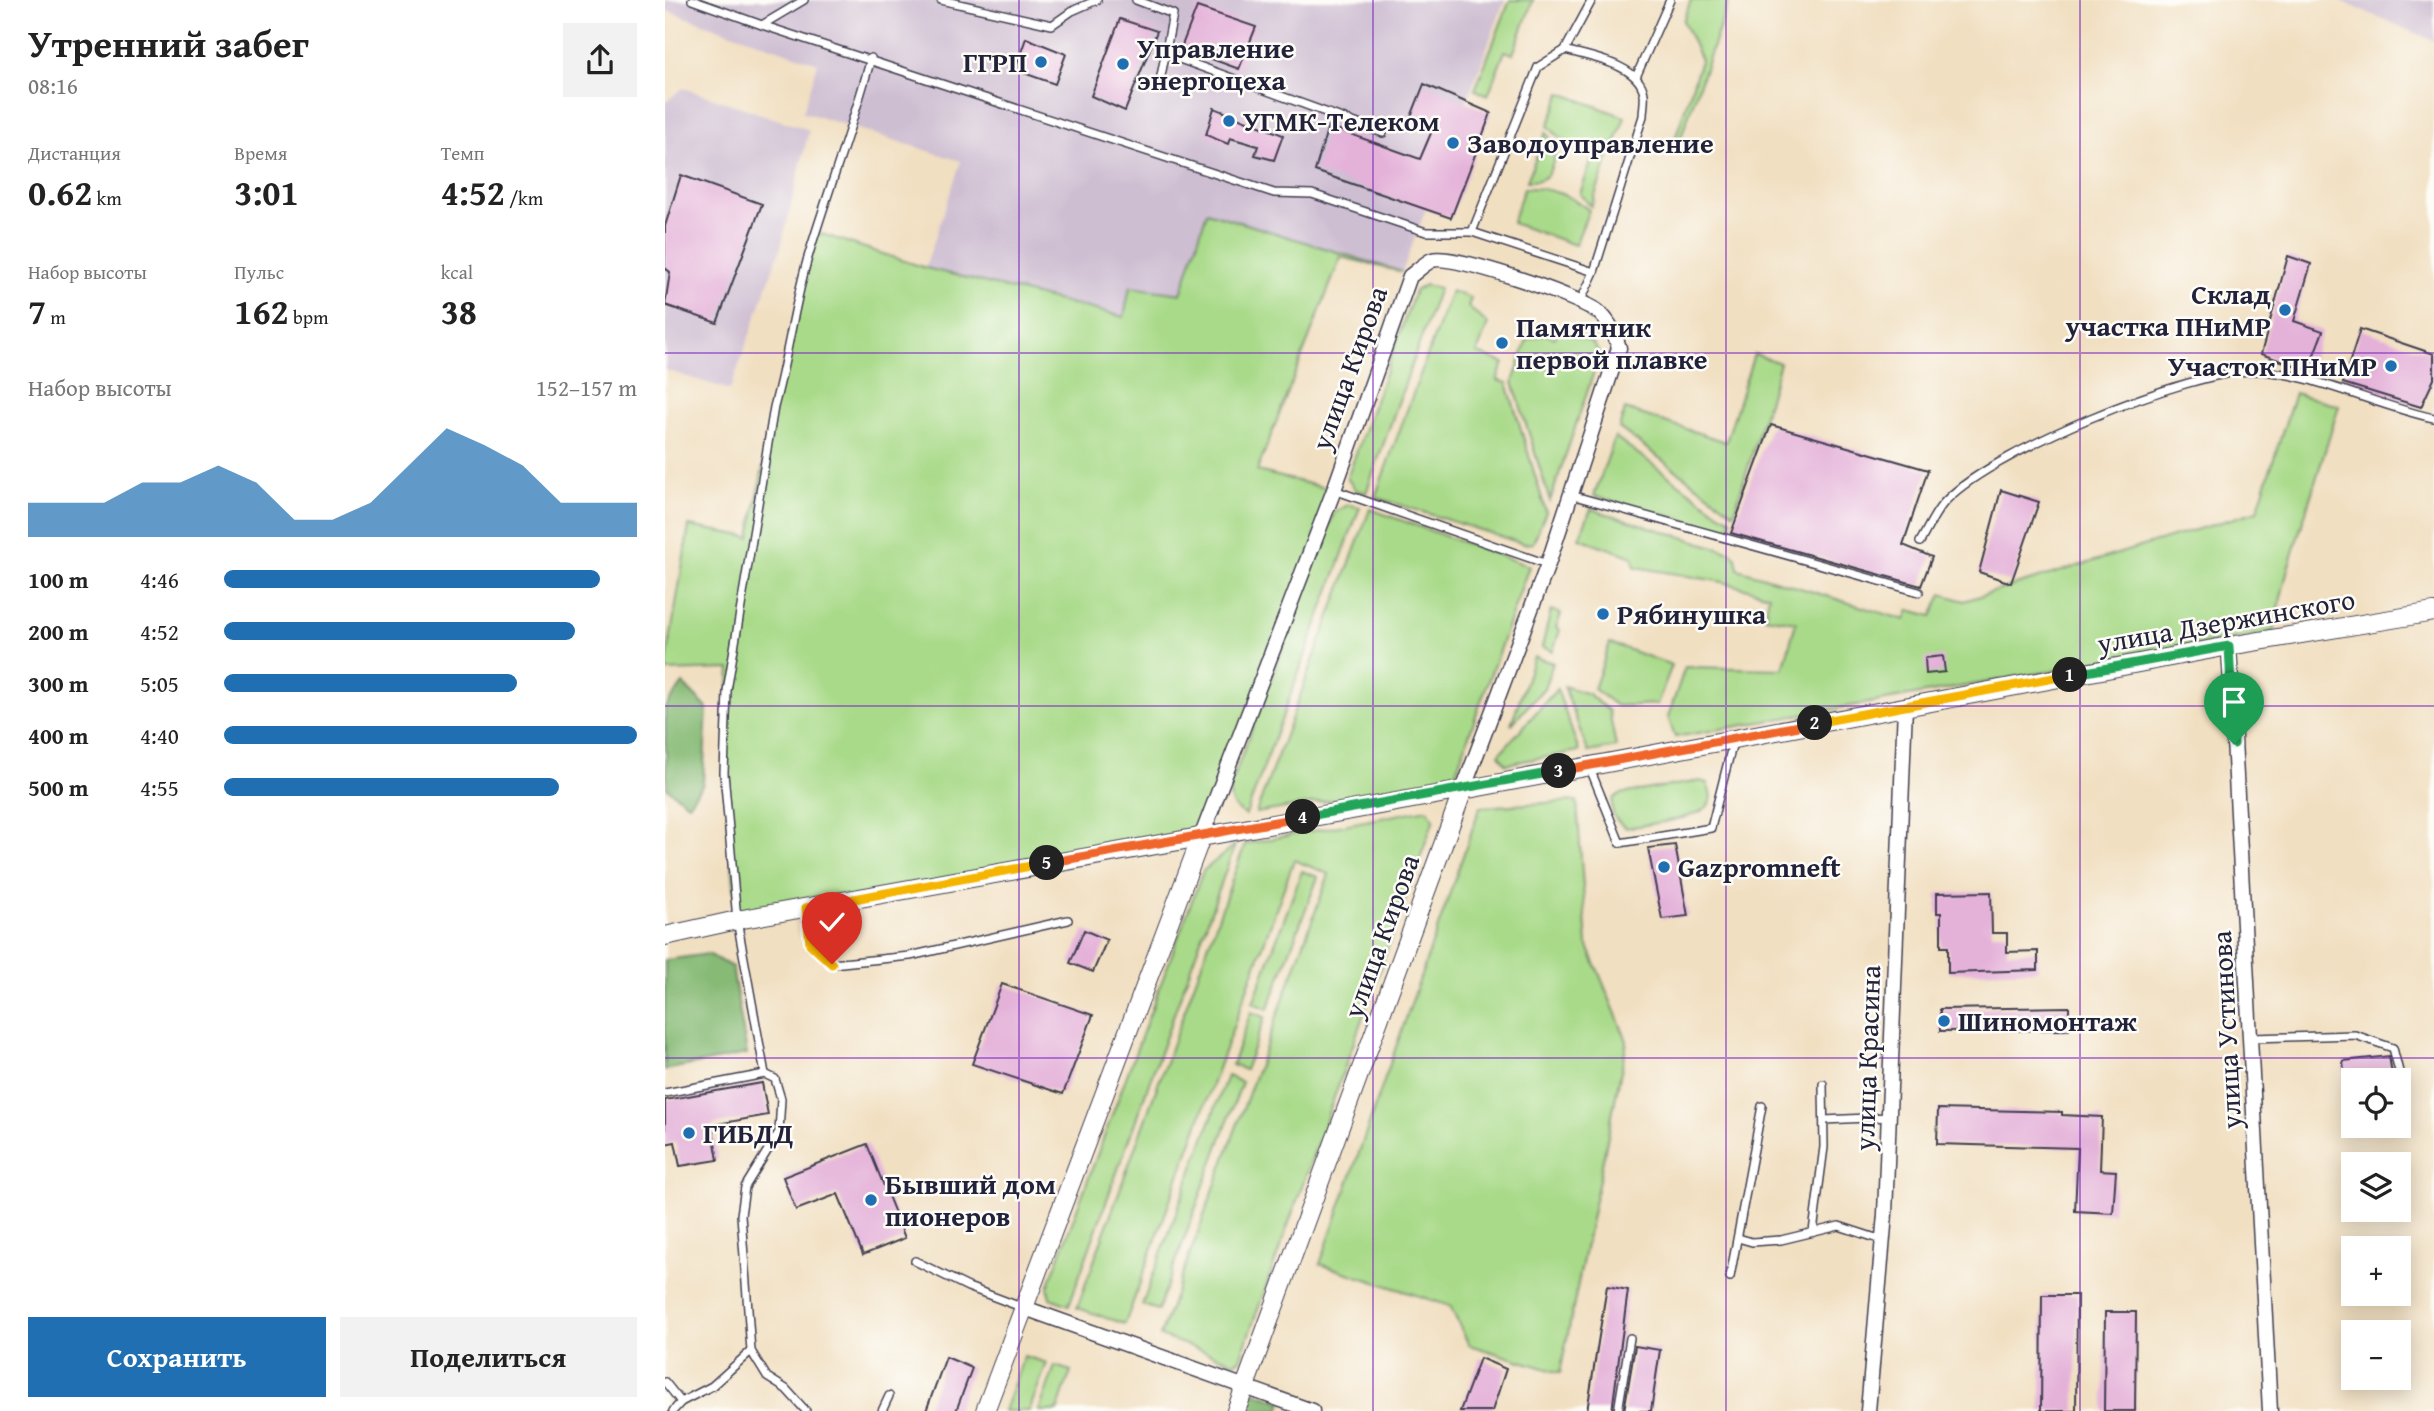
<!DOCTYPE html>
<html lang="ru">
<meta charset="utf-8">
<style>
body{margin:0;font-family:"Gentium Book Plus",serif;background:#f2f2f2;color:#222;height:100vh;display:flex;flex-direction:column;font-size:26px;white-space:nowrap}
*{box-sizing:border-box;margin:0}
p{font-size:23px;color:#767676}
.icon{flex:none;width:38px;height:38px;fill:none;stroke:currentColor;stroke-width:2;stroke-linecap:round;stroke-linejoin:round}
.map{position:relative;flex:1;overflow:hidden}
.details{display:flex;flex-direction:column;background:#fff;width:665px}
.details>*{flex:none}
.tools{position:absolute;left:1676px;top:1068px;display:grid;gap:14px}
.tools a{display:grid;place-items:center;width:70px;height:70px;border-radius:0px;background:#fff;box-shadow:0 4px 18px #0003;font-size:35px}
.pin{position:absolute;display:grid;place-items:center;width:60px;height:60px;color:#fff;margin:-72px -30px;border-radius:50% 50% 50% 0;rotate:-45deg;box-shadow:0 0 7px #0007}
.pin .icon{rotate:45deg}
.km{position:absolute;width:35px;height:35px;margin:-18px;border-radius:50%;background:#222;color:#fff;font-size:19px;line-height:35px;text-align:center}
.round{display:grid;place-items:center;flex:none;width:74px;height:74px;border-radius:0px;background:#f2f2f2}
.headline{display:flex;align-items:center;justify-content:space-between;height:119px;padding:0 28px}
h1{font-size:38px;font-weight:600;line-height:52px}
.metrics{display:grid;grid-template-columns:repeat(3,1fr);gap:10px;height:119px;padding:7px 28px}
.metrics div{display:grid;align-content:center}
.metrics b{font-size:35px;font-weight:600}
.metrics small{font-size:19px;font-weight:400}
.metrics p{font-size:19px}
.chart{height:196px;padding:14px 28px}
.chart p{display:flex;justify-content:space-between}
.chart svg{width:100%;height:126px;margin-top:7px;fill:#1f6fb2;opacity:.7}
.button{display:flex;gap:14px;margin-top:auto;padding:14px 28px}
.button a{flex:1;height:80px;border-radius:0px;background:#1f6fb2;color:#fff;font-size:28px;font-weight:600;line-height:80px;text-align:center}
.button a+a{background:#f2f2f2;color:#222}
ul{padding:0 28px;list-style:none;font-size:23px}
li{display:grid;grid-template-columns:112px 84px 1fr;align-items:center;height:52px}
li i{height:18px;border-radius:9px;background:#1f6fb2}
main{display:flex;flex:1;min-height:0}
.map>svg:first-child{display:block}
.industrial{fill:#cebed2}
.green{fill:#a9da89;stroke:#667e62;stroke-width:2}
.forest{fill:#86ba75;stroke:#546e58;stroke-width:2}
.building{fill:#e4b1d9}
.lines{fill:none;stroke-linecap:round;stroke-linejoin:round}
.service-casing{stroke:#413e4f;stroke-width:10}
.minor-casing{stroke:#413e4f;stroke-width:17}
.tertiary-casing{stroke:#413e4f;stroke-width:20}
.service{stroke:#fff;stroke-width:7}
.minor{stroke:#fff;stroke-width:14}
.tertiary{stroke:#fff;stroke-width:18}
.split-1-casing{stroke:#fff;stroke-width:14}
.split-2-casing{stroke:#fff;stroke-width:14}
.split-3-casing{stroke:#fff;stroke-width:14}
.split-4-casing{stroke:#fff;stroke-width:14}
.split-5-casing{stroke:#fff;stroke-width:14}
.split-6-casing{stroke:#fff;stroke-width:14}
.split-1{stroke:#22a559;stroke-width:9}
.split-2{stroke:#f5b400;stroke-width:9}
.split-3{stroke:#f0652b;stroke-width:9}
.split-4{stroke:#22a559;stroke-width:9}
.split-5{stroke:#f0652b;stroke-width:9}
.split-6{stroke:#f5b400;stroke-width:9}
.grid{fill:none;stroke:#7b2cbf;stroke-width:2;stroke-opacity:0.55}
.poi-dot{fill:#1f6fb2;stroke:#fdfcf7;stroke-width:2.5}
.labels{text-anchor:middle;stroke-width:5;stroke-linejoin:round;paint-order:stroke}
.poi-label{font-size:28px;font-weight:bold;fill:#22223b;stroke:#fdfcf7;text-anchor:start}
.street-label{font-size:28px;fill:#22223b;stroke:#fdfcf7}
</style>
<main>
<section class="details">
<div class="headline"><div><h1>Утренний забег</h1><p>08:16</p></div><a class="round"><svg class="icon" aria-label="share" viewBox="0 0 24 24"><path d="M12 15V3M7 8l5-5 5 5M5 13v7h14v-7"/></svg></a></div>
<div class="metrics">
<div><p>Дистанция</p><b>0.62<small> km</small></b></div>
<div><p>Время</p><b>3:01</b></div>
<div><p>Темп</p><b>4:52<small> /km</small></b></div>
</div>
<div class="metrics">
<div><p>Набор высоты</p><b>7<small> m</small></b></div>
<div><p>Пульс</p><b>162<small> bpm</small></b></div>
<div><p>kcal</p><b>38</b></div>
</div>
<div class="chart"><p><span>Набор высоты</span>152–157 m</p>
<svg viewBox="0 0 160 44" preserveAspectRatio="none"><path d="M0 44V32L10 32L20 32L30 25L40 25L50 19L60 25L70 38L80 38L90 32L100 19L110 6L120 12L130 19L140 32L150 32L160 32V44z"/></svg>
</div>
<ul>
<li><b>100 m</b>4:46<i style="width:91%"></i></li>
<li><b>200 m</b>4:52<i style="width:85%"></i></li>
<li><b>300 m</b>5:05<i style="width:71%"></i></li>
<li><b>400 m</b>4:40<i style="width:100%"></i></li>
<li><b>500 m</b>4:55<i style="width:81%"></i></li>
</ul>
<div class="button"><a>Сохранить</a><a>Поделиться</a></div>
</section>
<div class="map">
<svg width="1769" height="1411" viewBox="0 0 1769 1411">
<rect width="100%" height="100%" fill="#fdfcf7"/>
<filter id="ink" filterUnits="userSpaceOnUse"><feTurbulence type="fractalNoise" baseFrequency=".0143" numOctaves="2"/><feDisplacementMap in="SourceGraphic" scale="14" xChannelSelector="R" yChannelSelector="G"/><feConvolveMatrix kernelMatrix="1 2 1 2 8 2 1 2 1" color-interpolation-filters="sRGB"/></filter>
<filter id="wash" filterUnits="userSpaceOnUse"><feTurbulence type="fractalNoise" baseFrequency=".00686" numOctaves="4" result="noise"/><feDisplacementMap in="SourceGraphic" scale="28" xChannelSelector="R" yChannelSelector="G"/><feGaussianBlur stdDeviation="1.57" result="paint"/><feColorMatrix in="noise" values="0 0 0 0 0 0 0 0 0 0 0 0 0 0 0 0 0 1.4 0 .05"/><feComposite in="paint" operator="in"/></filter>
<g filter="url(#wash)">
<rect width="100%" height="100%" fill="#f1dfc1"/>
<g class="industrial">
<path d="M0 0H840L737 272 543 213 516 294 465 287 459 317 260 268 296 161 138 112 153 63 0 10Z"/>
<path d="M1673 0H1769V41Z"/>
<path d="M18 88 144 130 116 247 65 390 0 370V102Z"/>
</g>
<g class="green">
<path d="M845 0H868L848 54 840 51 823 95 810 90Z"/>
<path d="M1026 0H1064L1015 140 1010 139 1036 60 1018 21Z"/>
<path d="M896 93 960 117 948 149C921 154 901 146 883 126Z"/>
<path d="M881 132 892 149C885 169 887 182 862 181Z"/>
<path d="M944 157 926 206 915 194 927 159Z"/>
<path d="M859 188C884 187 904 194 924 210L910 245 847 223Z"/>
<path d="M542 212 737 272 676 257 592 471 669 490 537 835 72 920 59 773 65 669 0 671 24 526 85 537 109 407 151 232 261 268 459 317 465 287 516 294Z"/>
<path d="M760 285 774 288 701 493 691 490 682 478 750 291Z"/>
<path d="M786 291 806 298 803 307 823 324 812 353 839 363 832 380 842 383 881 512 868 543 859 544 710 497Z"/>
<path d="M893 330 927 342 935 354 885 501 848 382 862 340 880 334 890 338Z"/>
<path d="M1089 354 1115 363 1069 513 954 428 960 409 1061 442Z"/>
<path d="M1630 393 1674 406 1622 572 1608 632 1010 737 1003 717 1020 667 1118 669 1131 622 1100 617 1104 595 1058 582 970 567 968 557 914 538 926 509 1066 552 1071 557 1073 569 1240 620 1244 610 1267 616 1277 594 1299 601 1592 511Z"/>
<path d="M950 437 1057 515 1066 518V533L929 496Z"/>
<path d="M683 505 695 507 581 815C566 808 563 800 566 784L669 513Z"/>
<path d="M705 509 864 566 788 780 591 813Z"/>
<path d="M886 610 896 614 891 628 895 630 888 651 877 647Z"/>
<path d="M945 643 1007 665 992 704 952 706 929 689Z"/>
<path d="M869 657 888 663 879 688 846 725Z"/>
<path d="M899 686 923 694 944 711 951 747 923 752Z"/>
<path d="M892 689 914 751 841 764 834 754Z"/>
<path d="M1035 781 1042 783C1044 790 1048 797 1044 804 1035 820 980 824 961 828 949 820 945 813 948 799L955 794Z"/>
<path d="M912 801 922 944 962 1041 895 1373 804 1345 785 1306 655 1264 815 807Z"/>
<path d="M762 809 769 819 575 1359 569 1362 495 1336 664 874 629 860 460 1324 412 1308 580 844Z"/>
<path d="M570 845 404 1305 385 1298 383 1287 538 871Z"/>
<path d="M637 871 653 877 603 1009 588 1003Z"/>
<path d="M586 1012 600 1017 580 1070 567 1065Z"/>
<path d="M562 1076 577 1082 493 1310 477 1305Z"/>
<path d="M359 1356 382 1363 364 1411H339Z"/>
<path d="M390 1366 406 1371 392 1411H374Z"/>
</g>
<g class="forest">
<path d="M18 684 42 708 38 784 23 804 2 788 0 707Z"/>
<path d="M43 954 67 967 82 1054 0 1070V960Z"/>
<path d="M579 1388 617 1402 614 1411H571Z"/>
</g>
<g id="blocks">
<g class="building">
<path d="M532 7 591 27 574 69 516 48Z"/>
<path d="M455 19 492 31 460 111 426 96Z"/>
<path d="M361 38 401 54 390 84 350 70Z"/>
<path d="M759 84 826 113 786 218 650 171 663 126 755 159 769 126 746 117Z"/>
<path d="M549 108 618 135 609 160 590 155 593 146 565 138 563 144 541 135Z"/>
<path d="M16 175 97 204 52 323 0 305 5 272 0 268V226Z"/>
<path d="M1623 256 1646 264 1629 321 1658 331 1643 370 1596 354Z"/>
<path d="M1695 329 1769 354V379L1756 407 1678 383Z"/>
<path d="M1106 425 1263 470 1238 545 1267 557 1256 586 1066 533Z"/>
<path d="M1336 490 1374 502 1346 583 1314 572Z"/>
<path d="M1278 656 1280 672 1261 674 1260 658Z"/>
<path d="M1010 845 1023 916 997 919 983 848Z"/>
<path d="M1326 892 1327 933H1342V952L1373 951V970L1283 973V947H1276V913H1272V893Z"/>
<path d="M419 930 442 940 428 972 405 963Z"/>
<path d="M337 984 428 1015 398 1094 307 1064Z"/>
<path d="M1404 1007V1030L1275 1031V1009Z"/>
<path d="M1724 1056 1728 1080H1680L1678 1061Z"/>
<path d="M97 1083 103 1115 47 1125 53 1160 15 1166 10 1142 0 1144V1100Z"/>
<path d="M1273 1109 1397 1112V1115L1437 1117 1435 1170 1451 1171 1448 1213 1410 1211 1413 1148 1272 1144Z"/>
<path d="M202 1144 240 1238 198 1255 173 1194 131 1210 118 1177Z"/>
<path d="M942 1286 963 1290 947 1411H922Z"/>
<path d="M1377 1295H1412L1411 1411H1376Z"/>
<path d="M1440 1312H1471L1470 1411H1439Z"/>
<path d="M970 1346 995 1350 986 1411H959Z"/>
<path d="M281 1357 307 1368 291 1411H261Z"/>
<path d="M815 1358 841 1369 827 1411H795Z"/>
</g>
</g>
</g>
<g filter="url(#ink)">
<use href="#blocks" fill-opacity="0" stroke="#413e4f" stroke-width="2"/>
<g class="lines">
<defs>
<g id="service">
<path d="M27 0 97 25 139 0"/>
<path d="M276 0 387 25 407 11 432 0"/>
<path d="M471 0 508 14 495 81"/>
<path d="M97 25 609 193 647 194 761 232H807"/>
<path d="M900 50 927 0"/>
<path d="M498 53 718 133"/>
<path d="M971 77 1005 0"/>
<path d="M916 300 929 272 978 116C978 109 980 101 979 94 975 64 923 57 900 50L873 67 807 232 929 272"/>
<path d="M669 490 882 564"/>
<path d="M906 495 1254 592"/>
<path d="M1255 542C1262 530 1268 516 1277 505 1317 455 1526 369 1590 371 1642 371 1714 407 1769 418"/>
<path d="M924 766 955 843 1046 828 1068 742"/>
<path d="M141 908 145 945 167 964 245 956 403 920"/>
<path d="M1586 1038 1690 1035 1728 1048 1738 1087"/>
<path d="M100 1074 72 920 59 773 62 691 109 407C123 356 129 304 144 254 164 188 188 125 206 58"/>
<path d="M0 1093 100 1074 110 1079 116 1099 114 1132 80 1187 76 1215 86 1351 47 1386 16 1402 8 1411"/>
<path d="M1159 1120 1224 1117"/>
<path d="M1148 1232 1159 1147 1158 1084"/>
<path d="M1073 1238 1087 1242 1116 1240 1174 1226 1217 1240"/>
<path d="M250 1261 303 1287 356 1307"/>
<path d="M1065 1277 1097 1106"/>
<path d="M86 1351 102 1377 121 1389 141 1411"/>
<path d="M0 1382 16 1402"/>
<path d="M217 1411 224 1396"/>
<path d="M953 1411 965 1338"/>
</g>
<g id="minor">
<path d="M1564 646 1605 1411"/>
<path d="M537 835 669 490 745 276C751 272 760 263 767 260 787 253 914 297 932 311 944 320 950 334 954 348L883 564 798 790"/>
<path d="M357 1307 647 1411"/>
<path d="M1203 1411 1220 1214 1240 706"/>
</g>
<g id="tertiary">
<path d="M0 936 72 920 798 790 1564 646 1769 612"/>
<path d="M320 1411 537 835"/>
<path d="M571 1411 798 790"/>
</g>
</defs>
<use href="#service" class="service-casing"/>
<use href="#minor" class="minor-casing"/>
<use href="#tertiary" class="tertiary-casing"/>
<use href="#service" class="service"/>
<use href="#minor" class="minor"/>
<use href="#tertiary" class="tertiary"/>
</g>
</g>
<g class="lines" filter="url(#ink)">
<defs>
<path id="split-1" d="M1405 675 1564 646 1569 744"/>
<path id="split-2" d="M1150 723 1405 675"/>
<path id="split-3" d="M894 771 1150 723"/>
<path id="split-4" d="M638 817 894 771"/>
<path id="split-5" d="M382 863 638 817"/>
<path id="split-6" d="M167 964 145 944 141 908 382 863"/>
</defs>
<use href="#split-1" class="split-1-casing"/>
<use href="#split-2" class="split-2-casing"/>
<use href="#split-3" class="split-3-casing"/>
<use href="#split-4" class="split-4-casing"/>
<use href="#split-5" class="split-5-casing"/>
<use href="#split-6" class="split-6-casing"/>
<use href="#split-1" class="split-1"/>
<use href="#split-2" class="split-2"/>
<use href="#split-3" class="split-3"/>
<use href="#split-4" class="split-4"/>
<use href="#split-5" class="split-5"/>
<use href="#split-6" class="split-6"/>
</g>
<path class="grid" d="M354 0V1411M708 0V1411M1061 0V1411M1415 0V1411M0 353H1769M0 706H1769M0 1058H1769"/>
<g class="poi-dot">
<circle cx="376" cy="62" r="7"/>
<circle cx="458" cy="64" r="7"/>
<circle cx="564" cy="121" r="7"/>
<circle cx="788" cy="143" r="7"/>
<circle cx="1620" cy="310" r="7"/>
<circle cx="837" cy="343" r="7"/>
<circle cx="1726" cy="366" r="7"/>
<circle cx="938" cy="614" r="7"/>
<circle cx="999" cy="867" r="7"/>
<circle cx="1279" cy="1021" r="7"/>
<circle cx="24" cy="1133" r="7"/>
<circle cx="206" cy="1200" r="7"/>
</g>
<g class="labels">
<g class="poi-label">
<text x="472" y="58">Управление<tspan x="472" dy="32">энергоцеха</tspan></text>
<text x="362" y="72" text-anchor="end">ГГРП</text>
<text x="578" y="131">УГМК-Телеком</text>
<text x="802" y="153">Заводоуправление</text>
<text x="1606" y="304" text-anchor="end">Склад<tspan x="1606" dy="32">участка ПНиМР</tspan></text>
<text x="851" y="337">Памятник<tspan x="851" dy="32">первой плавке</tspan></text>
<text x="1712" y="376" text-anchor="end">Участок ПНиМР</text>
<text x="952" y="624">Рябинушка</text>
<text x="1013" y="877">Gazpromneft</text>
<text x="1293" y="1031">Шиномонтаж</text>
<text x="38" y="1143">ГИБДД</text>
<text x="220" y="1194">Бывший дом<tspan x="220" dy="32">пионеров</tspan></text>
</g>
<g class="street-label">
<text transform="translate(684 368) rotate(-70)" y="10">улица Кирова</text>
<text transform="translate(1561 621) rotate(-10)" y="10">улица Дзержинского</text>
<text transform="translate(716 936) rotate(-70)" y="10">улица Кирова</text>
<text transform="translate(1561 1030) rotate(-93)" y="10">улица Устинова</text>
<text transform="translate(1202 1058) rotate(-88)" y="10">улица Красина</text>
</g>
</g>
</svg>
<div class="tools">
<a><svg class="icon" aria-label="locate" viewBox="0 0 24 24"><circle cx="12" cy="12" r="6"/><path d="M12 2v4M12 18v4M2 12h4M18 12h4"/></svg></a>
<a><svg class="icon" aria-label="layers" viewBox="0 0 24 24"><path d="M12 4l9 5-9 5-9-5zM3 14l9 5 9-5"/></svg></a>
<a>+</a>
<a>−</a>
</div>
<div class="pin" style="left:1569px;top:744px;background:#1e9e55"><svg class="icon" aria-label="arrive" viewBox="0 0 24 24"><path d="M6 21V4h12l-3 4 3 4H6"/></svg></div>
<div class="pin" style="left:167px;top:964px;background:#d93025"><svg class="icon" aria-label="check" viewBox="0 0 24 24"><path d="M5 12l5 5 9-10"/></svg></div>
<b class="km" style="left:1405px;top:675px">1</b>
<b class="km" style="left:1150px;top:723px">2</b>
<b class="km" style="left:894px;top:771px">3</b>
<b class="km" style="left:638px;top:817px">4</b>
<b class="km" style="left:382px;top:863px">5</b>
</div>
</main>
